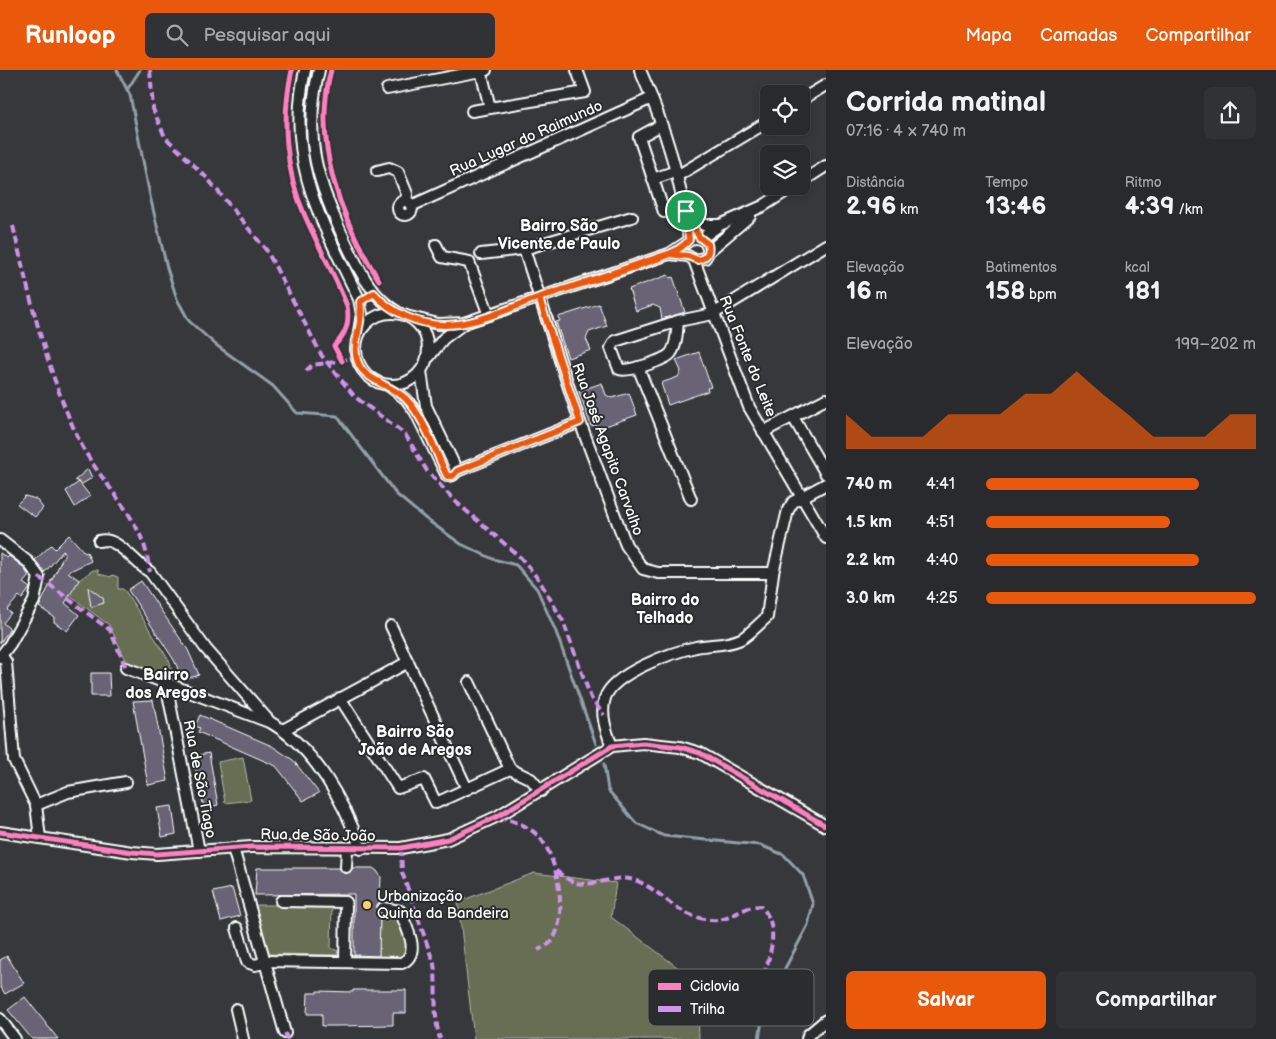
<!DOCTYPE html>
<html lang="pt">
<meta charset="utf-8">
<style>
body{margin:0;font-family:"Balsamiq Sans",sans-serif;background:#303235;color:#f1f3f6;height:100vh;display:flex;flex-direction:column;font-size:19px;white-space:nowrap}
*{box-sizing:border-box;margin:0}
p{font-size:16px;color:#a5a7aa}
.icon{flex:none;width:28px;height:28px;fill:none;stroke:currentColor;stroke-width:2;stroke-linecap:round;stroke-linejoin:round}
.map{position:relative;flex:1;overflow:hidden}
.side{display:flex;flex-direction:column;background:#282a2d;width:450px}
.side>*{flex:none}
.tools{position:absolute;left:760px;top:15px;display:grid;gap:10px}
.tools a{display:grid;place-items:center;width:50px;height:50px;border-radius:8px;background:#282a2d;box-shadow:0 2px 8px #0003,0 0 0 1px #444649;font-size:25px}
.pin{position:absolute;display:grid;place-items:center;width:42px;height:42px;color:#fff;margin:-21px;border:2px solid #fff;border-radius:50%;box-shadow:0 1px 5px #0007}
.round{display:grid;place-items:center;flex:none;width:52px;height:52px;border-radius:8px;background:#303235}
.head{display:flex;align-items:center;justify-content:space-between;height:85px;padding:0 20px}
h1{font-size:28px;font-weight:700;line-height:38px}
.metrics{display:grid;grid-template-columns:repeat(3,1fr);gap:8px;height:85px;padding:5px 20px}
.metrics div{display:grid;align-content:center}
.metrics b{font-size:25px;font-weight:700}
.metrics small{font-size:14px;font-weight:400}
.metrics p{font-size:14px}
.chart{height:140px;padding:10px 20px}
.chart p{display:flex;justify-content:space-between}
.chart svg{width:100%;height:90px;margin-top:5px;fill:#ea580c;opacity:.7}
.button{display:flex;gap:10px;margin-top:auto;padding:10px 20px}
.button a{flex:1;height:58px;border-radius:8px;background:#ea580c;color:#fff;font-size:20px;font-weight:700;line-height:58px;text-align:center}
.button a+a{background:#303235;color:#f1f3f6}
ul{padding:0 20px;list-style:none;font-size:16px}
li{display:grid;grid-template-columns:80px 60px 1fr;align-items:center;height:38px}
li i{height:12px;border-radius:6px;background:#ea580c}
header{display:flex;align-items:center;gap:30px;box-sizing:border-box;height:70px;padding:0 25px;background:#ea580c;color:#fff}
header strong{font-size:24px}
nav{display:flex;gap:28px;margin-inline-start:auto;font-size:18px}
.search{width:350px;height:45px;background:#303235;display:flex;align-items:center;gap:12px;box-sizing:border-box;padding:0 18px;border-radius:8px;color:#a5a7aa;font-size:19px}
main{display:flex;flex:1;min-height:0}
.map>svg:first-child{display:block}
.green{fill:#686e53;stroke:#b4b6a9}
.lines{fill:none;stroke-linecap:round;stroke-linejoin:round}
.stream{stroke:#93a0a9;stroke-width:3}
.building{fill:#676375;stroke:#fff}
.minor-casing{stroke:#fff;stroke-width:14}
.minor{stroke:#2a2d2e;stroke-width:10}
.quiet{stroke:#d193ec;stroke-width:4;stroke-dasharray:8 4;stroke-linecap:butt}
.cycleway-casing{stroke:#2a2d2e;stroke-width:8}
.cycleway{stroke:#ff80c0;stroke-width:5}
.route-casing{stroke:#fff;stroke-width:10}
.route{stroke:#ea580c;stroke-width:6}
.poi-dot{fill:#ffd166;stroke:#2a2d2e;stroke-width:2}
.labels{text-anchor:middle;stroke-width:4;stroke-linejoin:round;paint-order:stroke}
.street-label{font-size:15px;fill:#fff;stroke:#2a2d2e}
.poi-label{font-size:15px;fill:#fff;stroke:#2a2d2e;text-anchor:start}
.neighbourhood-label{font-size:16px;font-weight:bold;fill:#fff;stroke:#2a2d2e}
.key{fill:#2a2d2e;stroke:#6a6c6d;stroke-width:1}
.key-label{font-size:14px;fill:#fff}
</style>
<header>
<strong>Runloop</strong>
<div class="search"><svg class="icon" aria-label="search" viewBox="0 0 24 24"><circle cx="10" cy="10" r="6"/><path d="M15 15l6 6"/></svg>Pesquisar aqui</div>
<nav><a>Mapa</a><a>Camadas</a><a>Compartilhar</a></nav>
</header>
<main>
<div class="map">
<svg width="826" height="969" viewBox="0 0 826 969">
<rect width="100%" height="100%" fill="#36383c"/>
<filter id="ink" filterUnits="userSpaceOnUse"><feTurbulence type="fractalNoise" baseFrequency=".02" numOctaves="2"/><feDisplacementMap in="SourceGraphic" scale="10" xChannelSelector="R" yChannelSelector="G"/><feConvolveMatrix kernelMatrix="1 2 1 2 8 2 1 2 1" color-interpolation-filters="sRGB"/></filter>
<g filter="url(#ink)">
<g class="green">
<path d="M93 500H98L99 504 111 507 112 505 118 507V519H123L126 522 170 592 172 604 170 608 127 592 109 555 50 511 59 505 69 503 79 510Z"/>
<path d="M243 687 251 730 225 733 218 692Z"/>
<path d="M534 803 616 813 611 847 697 912 699 969H474L458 832Z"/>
<path d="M254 835H332L331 878 338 881 337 885 269 884Z"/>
<path d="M380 845H392L397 848 407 878 406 884 402 888 379 887Z"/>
</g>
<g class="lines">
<g class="stream">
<path d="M117 0 130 25 150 126 167 198 177 229 189 251 216 275 273 316 297 343 337 346 396 424 426 449 461 474 493 489 516 495 537 519 556 562 596 674"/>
<path d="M127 20 140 0"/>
<path d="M604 694 608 720 636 753 664 766 760 775 784 785 803 805 813 834 808 855 774 919 762 951 759 969"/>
</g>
</g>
<g class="building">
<path d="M668 205 670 208 673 207 685 242 662 249 660 238 653 235 636 241 629 219Z"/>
<path d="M599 234 607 256 589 262 586 269 591 280 568 288 556 252 560 251 558 247Z"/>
<path d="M699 282 711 317 707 318 708 321 668 335 661 313 678 307 681 301 676 290Z"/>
<path d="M602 313 606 325 612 328 629 323 637 345 597 359 595 355 591 356 579 321Z"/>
<path d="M88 399 92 408 82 414 75 410Z"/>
<path d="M79 412 90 426 75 437 66 421Z"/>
<path d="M25 426 36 429 43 438 35 447 17 434Z"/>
<path d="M69 465 85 483 87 482 91 491 68 502 79 510 65 533 79 545 67 561 54 552V547L39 537 65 483 63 481 45 502 35 490 51 475 55 479Z"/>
<path d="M0 483 7 488 9 486 23 497 29 506 23 513 30 518 22 529 19 526 7 540 11 543 3 553 10 559 0 573Z"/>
<path d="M141 511 188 580 199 605 183 610 174 590 128 520Z"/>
<path d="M88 517 103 528 104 533 91 537Z"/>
<path d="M91 603H109L110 626H91Z"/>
<path d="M153 630 168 711 148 715 133 631Z"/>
<path d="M200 645 272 676 293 690 319 723 303 731 276 696 198 662 200 658 195 656Z"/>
<path d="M209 683 218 735 204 738 193 686Z"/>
<path d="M172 736 176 764 162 767 157 738Z"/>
<path d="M257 798H339L346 804 353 798H373L377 801 381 807 380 832 376 837 380 844 379 886 354 885V824L255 825Z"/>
<path d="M232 818 240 846 221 851 213 822Z"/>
<path d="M7 886 24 913 5 924 0 916V890Z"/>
<path d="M353 920H406V943H393V955L336 956H322V944H307L308 923H317V921L353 922Z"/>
<path d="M25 927 58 969H32L8 940Z"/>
</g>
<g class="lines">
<defs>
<g id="minor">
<path d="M305 0C285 91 321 150 359 229L362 244 359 262"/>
<path d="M319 0C302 70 318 115 348 177 361 204 373 228 399 243"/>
<path d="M640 0C664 54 682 112 689 170"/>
<path d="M481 1 490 38 585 22 577 0"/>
<path d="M387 19 486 0"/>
<path d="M801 30 826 15"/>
<path d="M472 41 490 38"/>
<path d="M661 55 639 67 664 142 684 134"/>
<path d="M377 101 389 98 398 102 407 124 406 131"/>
<path d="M677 106 769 51"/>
<path d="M653 109 676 101"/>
<path d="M801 112 826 96"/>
<circle cx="405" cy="138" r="7"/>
<path d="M411 136 652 28"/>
<path d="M690 150 704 155H719"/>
<path d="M702 168 720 155 763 136 794 116"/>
<path d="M436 175 442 187 469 192 489 245"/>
<path d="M524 179 580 352 626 475 643 499 658 503H773"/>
<path d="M481 184 524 179 632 147"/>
<path d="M669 184 688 186 694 190 749 337 826 468"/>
<path d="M694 190 705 188 709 181 750 146"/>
<circle cx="392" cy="279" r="36"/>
<path d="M410 247 438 254 464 253 669 184 695 167 705 171 709 181"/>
<path d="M678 251C677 260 677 275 671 283 666 290 626 303 619 299L611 278 615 271 678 251 713 244 826 175"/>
<path d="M429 287 443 269 463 254"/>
<path d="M638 297 691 429"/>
<path d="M388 315 406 329 415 341 447 406 453 405 457 401 426 336 421 301"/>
<path d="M793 347 826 404"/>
<path d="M763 362 826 329"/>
<path d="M457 401 580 352"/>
<path d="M0 470 28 492 39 507 34 531 10 574 0 587"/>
<path d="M99 471C117 465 135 494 150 502L206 579 270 652C315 678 344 732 361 779"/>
<path d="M391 556 467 719"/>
<path d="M2 586 6 592 14 690 36 735 40 768"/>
<path d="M126 598 269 652"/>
<path d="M469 612 510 699"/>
<path d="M166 613 199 781"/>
<path d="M340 628 398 718 424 709 436 733 510 699 531 709 541 721"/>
<path d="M283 660 408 592"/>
<path d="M612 676C606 661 600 644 605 628 613 603 673 582 696 577 712 574 725 576 741 569 750 564 759 554 767 547L773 503 788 440 793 432 826 414"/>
<path d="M36 735 68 722 126 712"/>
<path d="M0 762 132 782 157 784 251 777 401 778 448 769 498 746 612 676 643 673 680 677 700 683 826 756"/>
<path d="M233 778 285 963"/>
<path d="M346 797 347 778"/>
<path d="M281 831 346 832 345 892"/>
<path d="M237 858 247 892 255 895 264 893"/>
<path d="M263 891 402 893C422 883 406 857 400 841L383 838"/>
<path d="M236 939 243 969"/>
<path d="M0 949 15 969"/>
<path d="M807 969 808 965 826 950"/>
</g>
</defs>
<use href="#minor" class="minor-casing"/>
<use href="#minor" class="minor"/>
<g class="quiet">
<path d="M150 0 153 39 165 67 208 109 267 181 322 286 355 327 405 364 427 401 456 432 521 488 539 510 563 551 591 628 604 645"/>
<path d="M13 156C30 229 47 302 79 370 96 406 129 435 143 472 147 482 148 492 150 502"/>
<path d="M306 301 312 295 342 291 356 285"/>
<path d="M39 507 110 560 126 598"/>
<path d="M498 746C514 751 530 756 541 769 558 790 569 850 551 872 548 875 542 878 538 880"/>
<path d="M401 778 402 802 434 894C438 920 432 942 440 969"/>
<path d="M556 801C562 805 569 811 576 813 596 817 617 803 637 811 663 821 676 847 711 850 731 852 740 836 761 836 785 862 764 897 758 926"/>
<path d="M285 963 287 969"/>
</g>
<defs>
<g id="cycleway">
<path d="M292 0C281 48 285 101 305 146 318 176 335 205 347 236 350 253 346 264 334 276L342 291"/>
<path d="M331 0C312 73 340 148 379 210"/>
<path d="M0 762 132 782 157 784 251 777 401 778 448 769 498 746 612 676 643 673 680 677 700 683 826 756"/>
</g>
</defs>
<use href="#cycleway" class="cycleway-casing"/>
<use href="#cycleway" class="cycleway"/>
</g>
</g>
<g class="lines" filter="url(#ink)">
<defs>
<path id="route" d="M686 141 689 170C684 176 674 182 667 185 626 202 582 213 540 227 511 237 477 255 445 255 419 255 391 243 374 223L360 232C365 254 349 275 359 295 367 311 391 315 405 328 423 345 436 383 447 406H453L457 401 580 352 539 228 668 184 688 186 698 190C707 188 710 182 708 174L699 167 686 141"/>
</defs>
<use href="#route" class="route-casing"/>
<use href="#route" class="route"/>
</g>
<circle class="poi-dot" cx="367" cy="835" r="5"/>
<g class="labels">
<g class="street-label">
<text transform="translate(526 68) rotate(-24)" y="5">Rua Lugar do Raimundo</text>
<text transform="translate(748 286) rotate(68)" y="5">Rua Fonte do Leite</text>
<text transform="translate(608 379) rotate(70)" y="5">Rua José Agapito Carvalho</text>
<text transform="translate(200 709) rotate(79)" y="5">Rua de São Tiago</text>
<text transform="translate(318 765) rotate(1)" y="5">Rua de São João</text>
</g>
<g class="poi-label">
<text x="377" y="831">Urbanização<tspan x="377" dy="17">Quinta da Bandeira</tspan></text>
</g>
<g class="neighbourhood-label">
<text x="559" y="161">Bairro São<tspan x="559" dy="18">Vicente de Paulo</tspan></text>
<text x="665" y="535">Bairro do<tspan x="665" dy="18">Telhado</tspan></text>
<text x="166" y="610">Bairro<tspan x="166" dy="18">dos Aregos</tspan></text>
<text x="415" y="667">Bairro São<tspan x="415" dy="18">João de Aregos</tspan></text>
</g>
</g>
<rect x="648" y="899" width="166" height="57" rx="8" class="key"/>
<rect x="658" y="913" width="23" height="7" fill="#ff80c0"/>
<rect x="658" y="936" width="23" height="6" fill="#d193ec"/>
<g class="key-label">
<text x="690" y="921">Ciclovia</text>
<text x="690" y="944">Trilha</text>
</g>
</svg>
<div class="tools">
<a><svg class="icon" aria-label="locate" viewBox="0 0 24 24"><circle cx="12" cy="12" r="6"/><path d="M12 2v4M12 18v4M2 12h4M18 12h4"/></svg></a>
<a><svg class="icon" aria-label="layers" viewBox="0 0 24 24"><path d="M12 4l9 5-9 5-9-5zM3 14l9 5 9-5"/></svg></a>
</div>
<div class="pin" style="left:686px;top:141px;background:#1e9e55"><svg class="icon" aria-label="arrive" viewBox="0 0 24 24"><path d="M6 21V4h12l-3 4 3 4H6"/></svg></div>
</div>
<section class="side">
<div class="head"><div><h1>Corrida matinal</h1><p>07:16 · 4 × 740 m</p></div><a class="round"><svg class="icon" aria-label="share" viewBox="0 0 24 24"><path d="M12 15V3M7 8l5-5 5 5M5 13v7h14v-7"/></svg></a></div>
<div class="metrics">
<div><p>Distância</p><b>2.96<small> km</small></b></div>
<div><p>Tempo</p><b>13:46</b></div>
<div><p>Ritmo</p><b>4:39<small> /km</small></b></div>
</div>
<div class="metrics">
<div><p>Elevação</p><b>16<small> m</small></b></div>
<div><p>Batimentos</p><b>158<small> bpm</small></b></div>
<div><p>kcal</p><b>181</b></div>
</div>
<div class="chart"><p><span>Elevação</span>199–202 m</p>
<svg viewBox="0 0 160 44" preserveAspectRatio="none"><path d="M0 44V27L10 38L20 38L30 38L40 27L50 27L60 27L70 17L80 17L90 6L100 17L110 27L120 38L130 38L140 38L150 27L160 27V44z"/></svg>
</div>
<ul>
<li><b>740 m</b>4:41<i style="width:79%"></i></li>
<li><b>1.5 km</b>4:51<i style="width:68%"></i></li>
<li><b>2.2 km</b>4:40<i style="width:79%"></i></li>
<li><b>3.0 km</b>4:25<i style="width:100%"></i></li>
</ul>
<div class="button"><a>Salvar</a><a>Compartilhar</a></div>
</section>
</main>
